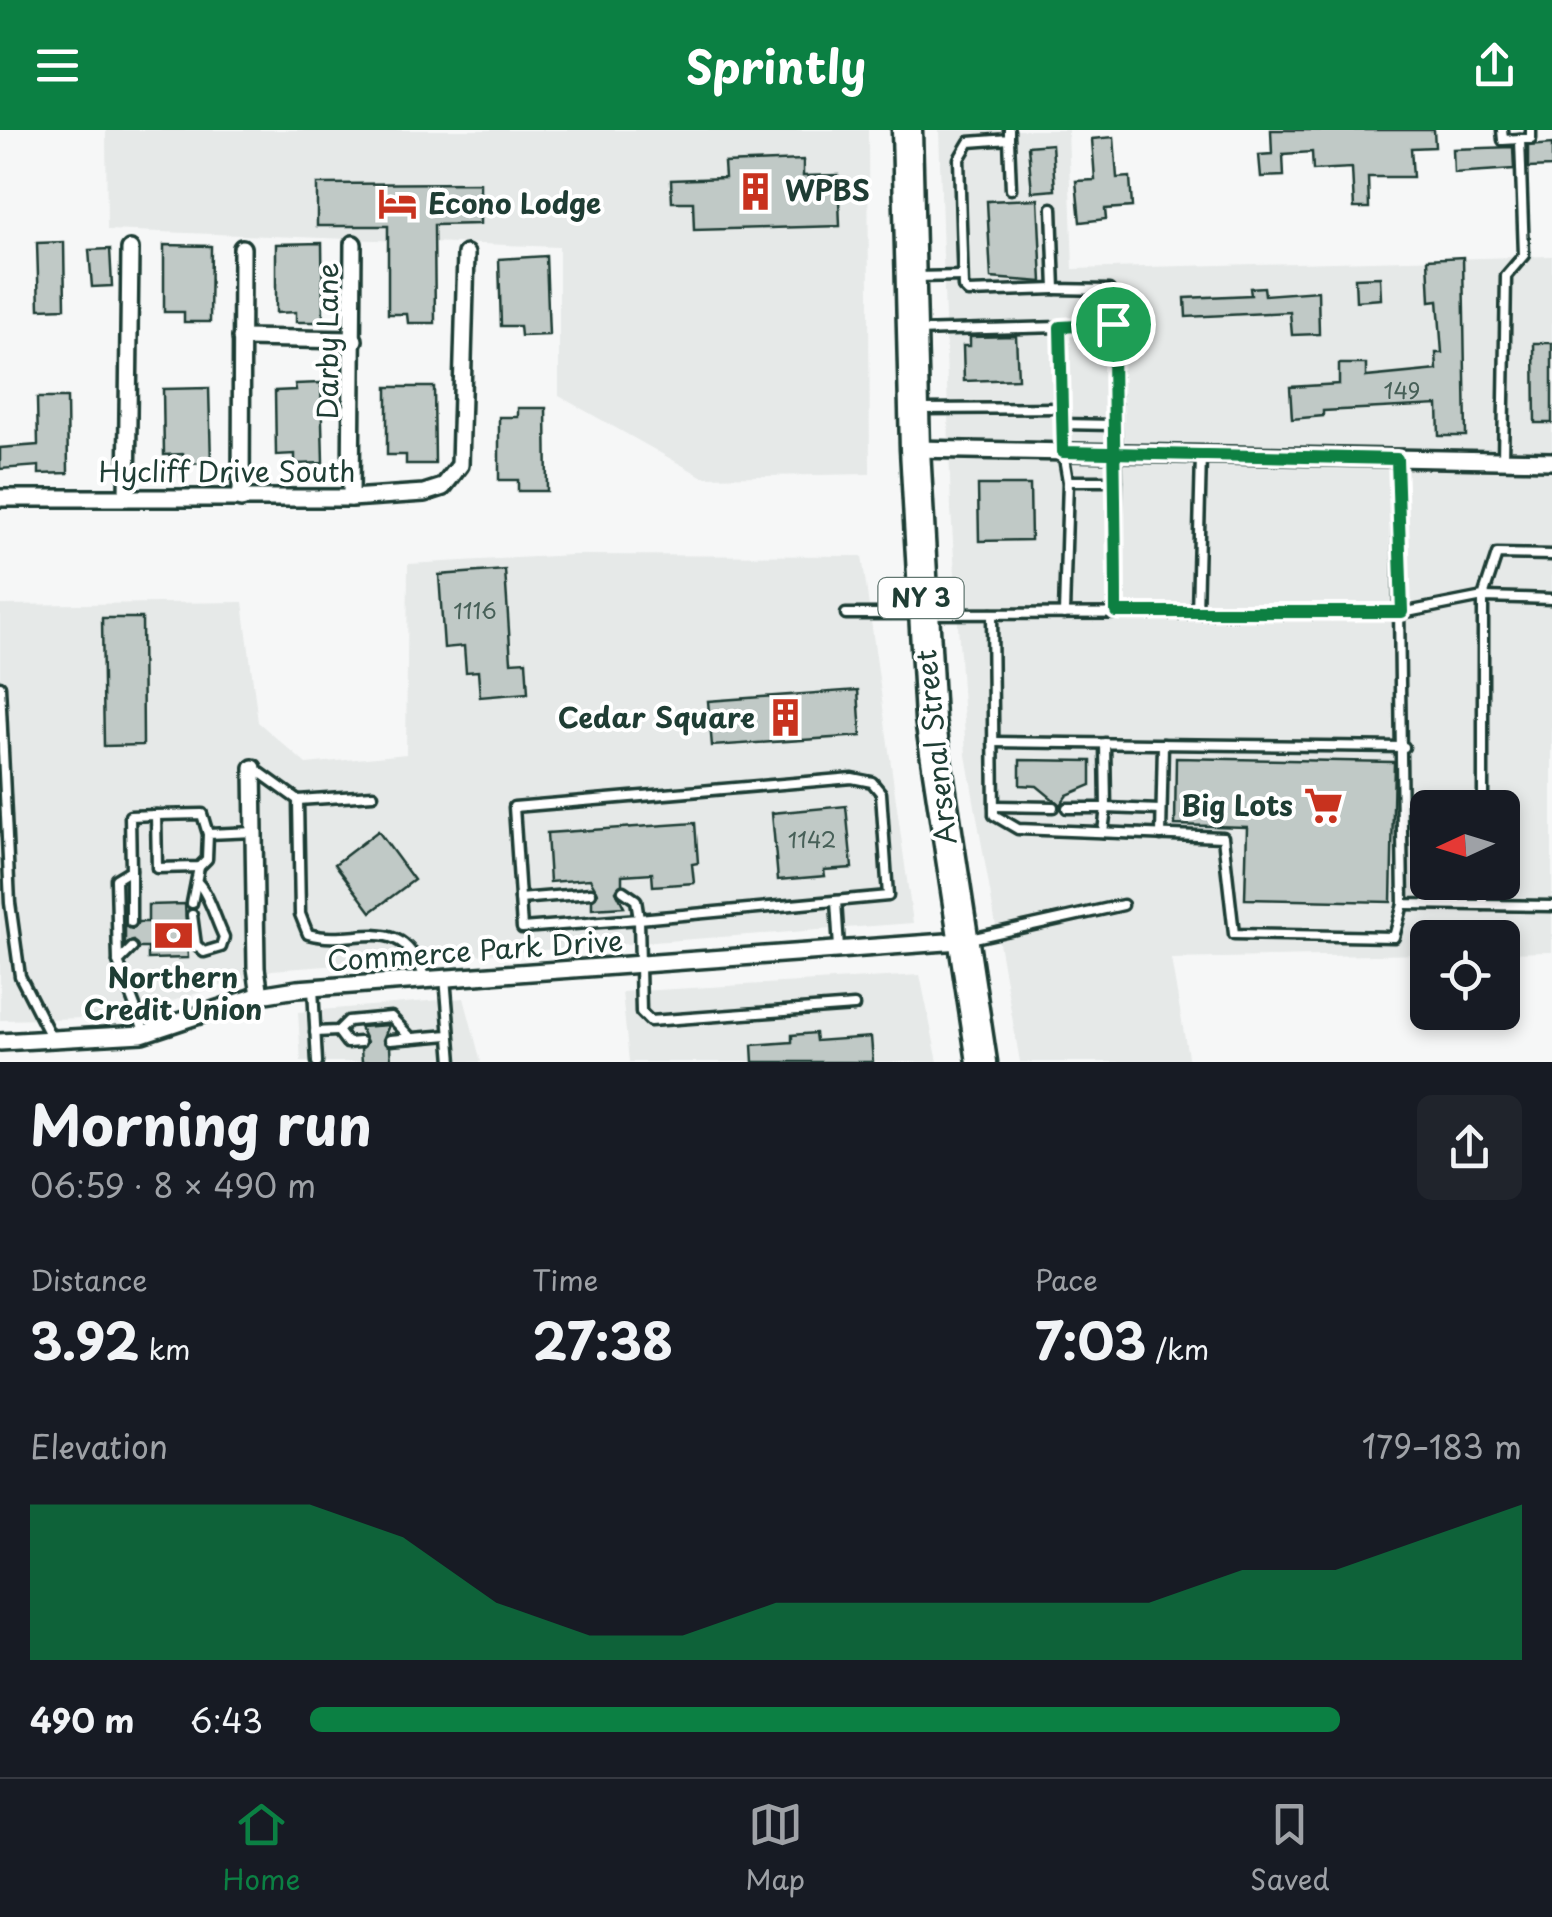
<!DOCTYPE html>
<meta charset="utf-8">
<style>
body{margin:0;font-family:"Playpen Sans",sans-serif;background:#20242c;color:#f1f3f6;height:100vh;display:flex;flex-direction:column;font-size:38px;white-space:nowrap}
*{box-sizing:border-box;margin:0}
p{font-size:32px;color:#9ea1a6}
.icon{flex:none;width:55px;height:55px;fill:none;stroke:currentColor;stroke-width:2;stroke-linecap:round;stroke-linejoin:round}
.map{position:relative;height:932px;overflow:hidden}
.drawer{display:flex;flex-direction:column;background:#171b24;flex:1}
.drawer>*{flex:none}
.needle{width:65px;rotate:266deg}
.fabs{position:absolute;left:1410px;top:660px;display:grid;gap:20px}
.fabs a{display:grid;place-items:center;width:110px;height:110px;border-radius:15px;background:#171b24;box-shadow:0 5px 15px #0003;font-size:50px}
.pin{position:absolute;display:grid;place-items:center;width:85px;height:85px;color:#fff;margin:-42px;border:5px solid #fff;border-radius:50%;box-shadow:0 2px 10px #0007}
.round{display:grid;place-items:center;flex:none;width:105px;height:105px;border-radius:15px;background:#20242c}
.head{display:flex;align-items:center;justify-content:space-between;height:170px;padding:0 30px}
h1{font-size:55px;font-weight:700;line-height:75px}
.figures{display:grid;grid-template-columns:repeat(3,1fr);gap:15px;height:170px;padding:10px 30px}
.figures div{display:grid;align-content:center}
.figures b{font-size:50px;font-weight:700}
.figures small{font-size:28px;font-weight:400}
.figures p{font-size:28px}
.chart{height:280px;padding:20px 30px}
.chart p{display:flex;justify-content:space-between}
.chart svg{width:100%;height:180px;margin-top:10px;fill:#0b8043;opacity:.7}
ul{padding:0 30px;list-style:none;font-size:32px}
li{display:grid;grid-template-columns:160px 120px 1fr;align-items:center;height:75px}
li i{height:25px;border-radius:12px;background:#0b8043}
header{display:flex;justify-content:space-between;align-items:center;height:130px;padding:0 30px;background:#0b8043;color:#fff;font-size:45px;font-weight:700}
.dock{display:flex;justify-content:space-around;align-items:center;height:140px;border-top:2px solid #363941;background:#171b24;font-size:28px;color:#9ea1a6}
.dock a{display:grid;justify-items:center;gap:5px}
.dock .current{color:#0b8043}
.map>svg:first-child{display:block}
.built{fill:#e6e9e8;fill-rule:evenodd}
.building{fill:#c0c9c6;stroke:#1f3d34;stroke-width:2.5}
.lines{fill:none;stroke-linecap:round;stroke-linejoin:round}
.lane-casing{stroke:#1f3d34;stroke-width:15}
.street-casing{stroke:#1f3d34;stroke-width:22}
.highway-casing{stroke:#1f3d34;stroke-width:35}
.lane{stroke:#fff;stroke-width:8}
.street{stroke:#fff;stroke-width:15}
.highway{stroke:#fff;stroke-width:28}
.route-casing{stroke:#fff;stroke-width:20}
.route{stroke:#0b8043;stroke-width:12}
.labels{text-anchor:middle;stroke-width:8;stroke-linejoin:round;paint-order:stroke}
.number-label{font-size:22px;fill:#476058}
.shield{fill:#fff;stroke:#627771;stroke-width:2.5}
.shield-label{font-size:25px;font-weight:bold;fill:#1f3d34}
.poi-label{font-size:28px;font-weight:bold;fill:#1f3d34;stroke:#fff;text-anchor:start}
.street-label{font-size:28px;fill:#1f3d34;stroke:#fff}
</style>
<header><svg class="icon" aria-label="menu" viewBox="0 0 24 24"><path d="M4 6h16M4 12h16M4 18h16"/></svg>Sprintly<svg class="icon" aria-label="share" viewBox="0 0 24 24"><path d="M12 15V3M7 8l5-5 5 5M5 13v7h14v-7"/></svg></header>
<div class="map">
<svg width="1552" height="932" viewBox="0 0 1552 932">
<rect width="100%" height="100%" fill="#f6f7f7"/>
<filter id="ink" filterUnits="userSpaceOnUse"><feTurbulence type="fractalNoise" baseFrequency=".01" numOctaves="2"/><feDisplacementMap in="SourceGraphic" scale="20" xChannelSelector="R" yChannelSelector="G"/><feConvolveMatrix kernelMatrix="1 2 1 2 8 2 1 2 1" color-interpolation-filters="sRGB"/></filter>
<g filter="url(#ink)">
<g class="built">
<path d="M106 0H868L870 344 703 347 559 266V117L107 100Z"/>
<path d="M939 0H1068L1073 139 1552 126V822L1503 823 1502 808H1428L1427 824 1171 829 1189 932H1020L966 625 951 379ZM1428 678H1502V752H1428Z"/>
<path d="M572 425 862 426 913 793 272 840 166 873 89 888 0 890V475L243 472 258 592 306 634 406 624 408 434Z"/>
<path d="M920 845 938 932H629L622 862Z"/>
<path d="M464 868 481 932H301L298 882Z"/>
</g>
<g class="building">
<path d="M1271 0H1434L1435 17 1411 18 1413 47H1368L1369 78H1354L1352 38 1313 40 1312 22 1283 24 1284 46 1261 47 1259 25 1272 24Z"/>
<path d="M1114 7 1117 48 1130 47 1132 77 1105 79 1106 89 1080 92 1076 51 1095 50 1092 9Z"/>
<path d="M1052 14 1055 60 1032 62 1028 16Z"/>
<path d="M1552 14V37L1528 38V16Z"/>
<path d="M1513 17 1514 39 1454 43 1453 19Z"/>
<path d="M803 30V46L838 45 840 96 694 100 693 72H672L671 50 725 48 724 33Z"/>
<path d="M480 53V94L434 95 435 193H408L407 184H388V96H317V54Z"/>
<path d="M1038 69 1042 152 991 148 987 71Z"/>
<path d="M64 112 65 178 39 179 37 113Z"/>
<path d="M322 113 323 192H296V182L276 183V114Z"/>
<path d="M164 115 211 116 210 192H184V182H164Z"/>
<path d="M110 119 112 156 92 157 89 120Z"/>
<path d="M546 126 549 205 521 206 520 196H501L499 129Z"/>
<path d="M1463 127 1466 306H1439L1438 275 1323 281V286L1292 289 1290 257 1339 254V234H1366V247L1437 240 1436 223H1442L1438 170 1430 171 1428 129Z"/>
<path d="M1380 147 1381 169 1356 171 1355 148Z"/>
<path d="M1264 157 1265 165 1318 161 1319 204 1292 205 1290 182 1186 187 1185 168 1251 165 1250 158Z"/>
<path d="M1016 206 1018 249 964 251 963 216H970V207Z"/>
<path d="M1534 213H1552V293H1535Z"/>
<path d="M321 253 323 333 295 334V324L276 325 275 261 296 260 295 254Z"/>
<path d="M387 257H434L435 334H406V325H387Z"/>
<path d="M209 258 211 333 183 334V324L164 325 163 259Z"/>
<path d="M37 268H67L68 343 39 344V336L0 339V318L38 315Z"/>
<path d="M518 278H546L547 361H518V350H499V287H518Z"/>
<path d="M978 355H1030L1031 410 979 411Z"/>
<path d="M505 440 511 532 526 531 528 563 480 567 478 541 466 542 464 516 444 518 439 445Z"/>
<path d="M102 488H142L143 615 104 616Z"/>
<path d="M858 560 861 606 712 616 708 571Z"/>
<path d="M1176 628 1394 632 1391 772 1245 769 1247 697 1175 695Z"/>
<path d="M1020 630 1091 631V655L1067 665 1060 675 1037 656 1020 655Z"/>
<path d="M846 676 852 738 824 740 825 746 778 750 772 683Z"/>
<path d="M695 693 698 733 692 734 694 753 653 756 652 743 622 745V754L616 761 624 777 592 779V770L598 763 590 749 550 752 547 703Z"/>
<path d="M378 701 414 750 371 782 335 734Z"/>
<path d="M185 774 188 828 148 829V818H139L133 811 125 814V796L132 799 138 792H148V775Z"/>
<path d="M389 895 383 910 390 917 391 932H362L361 919 367 912 360 897Z"/>
<path d="M815 903 816 911 871 907 873 932H753L752 915 792 912V905Z"/>
</g>
<g class="lines">
<defs>
<g id="lane">
<path d="M1009 0V9L969 12 959 29 963 157 968 162 1055 159"/>
<path d="M1502 0 1503 10 1520 9 1524 125 1506 146 1503 331"/>
<path d="M1009 9 1011 59"/>
<path d="M1520 9H1531V0"/>
<path d="M1052 78 1055 159 1109 160 1113 193"/>
<path d="M916 147 962 146"/>
<path d="M1060 197 1113 193 1117 351"/>
<path d="M916 201 1060 197 1063 322 1068 351"/>
<path d="M921 279 1062 278"/>
<path d="M1062 294 1113 295"/>
<path d="M1397 329 1403 774 1552 776"/>
<path d="M1197 483 1201 325"/>
<path d="M846 484 1402 483 1483 467 1552 469"/>
<path d="M992 484 994 685 1018 699 1223 707 1234 804 1394 807 1403 774"/>
<path d="M1064 484 1068 351H1117L1115 482"/>
<path d="M0 556 10 773 20 846 51 907"/>
<path d="M993 612 1404 617"/>
<path d="M255 639 298 670 300 784 308 804C358 818 401 778 425 849"/>
<path d="M298 670 373 665"/>
<path d="M994 676 1053 677"/>
<path d="M1067 678H1106L1105 613"/>
<path d="M1483 678V467L1497 424 1552 425"/>
<path d="M1103 702 1106 678 1161 680"/>
<path d="M208 704 202 684 156 685 157 738 199 737 207 729 208 704 254 702"/>
<path d="M1161 705 1163 614"/>
<path d="M131 740V792"/>
<path d="M1483 752V775"/>
<path d="M623 761 636 770 639 789 888 766 881 663 872 652 852 648 514 677 522 798 639 789 641 882 650 891 854 876"/>
<path d="M520 769 591 763"/>
<path d="M836 771 839 818"/>
<path d="M192 773 199 737"/>
<path d="M192 785 196 815 204 822 221 817 224 807C216 791 209 764 198 753"/>
<path d="M970 809 1123 775"/>
<path d="M118 832 132 818"/>
<path d="M445 847 452 932"/>
<path d="M313 858 317 932"/>
<path d="M338 901 347 913 360 912"/>
<path d="M315 902 338 901 348 891 391 887 411 908"/>
<path d="M145 903 118 832 116 749 131 740 130 686 156 685"/>
<path d="M390 910 449 905"/>
</g>
<g id="street">
<path d="M241 208 354 210"/>
<path d="M915 319 1552 331"/>
<path d="M0 368H351L424 363 443 357 460 335 466 124"/>
<path d="M127 368 130 119"/>
<path d="M351 368 353 114"/>
<path d="M241 369 242 118"/>
<path d="M253 638 256 838 260 865"/>
<path d="M0 912 142 904 260 865 297 859 960 811"/>
</g>
<path id="highway" d="M907 0 915 319 930 589 982 932"/>
</defs>
<use href="#lane" class="lane-casing"/>
<use href="#street" class="street-casing"/>
<use href="#highway" class="highway-casing"/>
<use href="#lane" class="lane"/>
<use href="#street" class="street"/>
<use href="#highway" class="highway"/>
</g>
</g>
<g class="lines" filter="url(#ink)">
<defs>
<path id="route" d="M1113 194C1113 290 1116 386 1116 482H1402L1397 329 1207 325H1202L1063 322 1060 197 1113 194"/>
</defs>
<use href="#route" class="route-casing"/>
<use href="#route" class="route"/>
</g>
<defs>
<symbol id="building-bare" viewBox="-9 -9 18 18"><path d="M-4-6H4V6H1V3H-1V6H-4ZM-2.5-4.3h1.7v1.8h-1.7ZM.8-4.3h1.7v1.8H.8ZM-2.5-1h1.7V.8h-1.7ZM.8-1h1.7V.8H.8Z" fill="#c8321e" stroke="#fff" stroke-width="2.5" paint-order="stroke"/></symbol>
<symbol id="hotel-bare" viewBox="-9 -9 18 18"><path d="M-6-4.5h1.5V1H6V5H4.5V3h-9V5H-6ZM-4 0a1.8 1.8 0 1 1 3.6 0ZM.5 0V-2.5h3Q6-2.5 6 0Z" fill="#c8321e" stroke="#fff" stroke-width="2.5" paint-order="stroke"/></symbol>
<symbol id="supermarket-bare" viewBox="-9 -9 18 18"><path d="M-6-5.5h2.5l.6 2H6L4.5 2H-2.5L-4.4-4H-6ZM-1.5 3.2a1.3 1.3 0 1 0 .1 0ZM3 3.2a1.3 1.3 0 1 0 .1 0Z" fill="#c8321e" stroke="#fff" stroke-width="2.5" paint-order="stroke"/></symbol>
<symbol id="bank-bare" viewBox="-9 -9 18 18"><path d="M-6-4H6V4H-6ZM0-2.3a2.3 2.3 0 1 0 0 4.6a2.3 2.3 0 1 0 0-4.6Z" fill="#c8321e" stroke="#fff" stroke-width="2.5" paint-order="stroke"/></symbol>
</defs>
<g fill-rule="evenodd">
<use href="#building-bare" x="728" y="34" width="55" height="55"/>
<use href="#hotel-bare" x="370" y="46" width="55" height="55"/>
<use href="#building-bare" x="758" y="560" width="55" height="55"/>
<use href="#supermarket-bare" x="1296" y="648" width="55" height="55"/>
<use href="#bank-bare" x="146" y="778" width="55" height="55"/>
</g>
<g class="labels">
<g class="number-label">
<text x="1402" y="269">149</text>
<text x="475" y="489">1116</text>
<text x="812" y="718">1142</text>
</g>
<rect class="shield" x="878.5" y="448" width="85" height="40" rx="8"/>
<g class="shield-label">
<text x="921" y="477">NY 3</text>
</g>
<g class="poi-label">
<text x="785" y="71">WPBS</text>
<text x="428" y="84">Econo Lodge</text>
<text x="755" y="598" text-anchor="end">Cedar Square</text>
<text x="1293" y="686" text-anchor="end">Big Lots</text>
<text x="173" y="858" text-anchor="middle">Northern<tspan x="173" dy="32">Credit Union</tspan></text>
</g>
<g class="street-label">
<text transform="translate(328 211) rotate(-90)" y="10">Darby Lane</text>
<text x="227" y="352">Hycliff Drive South</text>
<text transform="translate(936 617) rotate(-96)" y="10">Arsenal Street</text>
<text transform="translate(475 821) rotate(-4)" y="10">Commerce Park Drive</text>
</g>
</g>
</svg>
<div class="fabs">
<a><svg class="needle" viewBox="-14 -14 28 28"><path d="M0-13l5 13h-10z" fill="#e53935"/><path d="M0 13l5-13h-10z" fill="#9ea1a6"/></svg></a>
<a><svg class="icon" aria-label="locate" viewBox="0 0 24 24"><circle cx="12" cy="12" r="6"/><path d="M12 2v4M12 18v4M2 12h4M18 12h4"/></svg></a>
</div>
<div class="pin" style="left:1113px;top:194px;background:#1e9e55"><svg class="icon" aria-label="arrive" viewBox="0 0 24 24"><path d="M6 21V4h12l-3 4 3 4H6"/></svg></div>
</div>
<section class="drawer">
<div class="head"><div><h1>Morning run</h1><p>06:59 · 8 × 490 m</p></div><a class="round"><svg class="icon" aria-label="share" viewBox="0 0 24 24"><path d="M12 15V3M7 8l5-5 5 5M5 13v7h14v-7"/></svg></a></div>
<div class="figures">
<div><p>Distance</p><b>3.92<small> km</small></b></div>
<div><p>Time</p><b>27:38</b></div>
<div><p>Pace</p><b>7:03<small> /km</small></b></div>
</div>
<div class="chart"><p><span>Elevation</span>179–183 m</p>
<svg viewBox="0 0 160 44" preserveAspectRatio="none"><path d="M0 44V6L10 6L20 6L30 6L40 14L50 30L60 38L70 38L80 30L90 30L100 30L110 30L120 30L130 22L140 22L150 14L160 6V44z"/></svg>
</div>
<ul>
<li><b>490 m</b>6:43<i style="width:85%"></i></li>
</ul>
</section>
<nav class="dock">
<a class="current"><svg class="icon" aria-label="home" viewBox="0 0 24 24"><path d="M3 11l9-7 9 7M6 9v11h12V9"/></svg>Home</a>
<a><svg class="icon" aria-label="map" viewBox="0 0 24 24"><path d="M3 6l6-2 6 2 6-2v14l-6 2-6-2-6 2zM9 4v14M15 6v14"/></svg>Map</a>
<a><svg class="icon" aria-label="saved" viewBox="0 0 24 24"><path d="M7 4h10v16l-5-4-5 4z"/></svg>Saved</a>
</nav>
